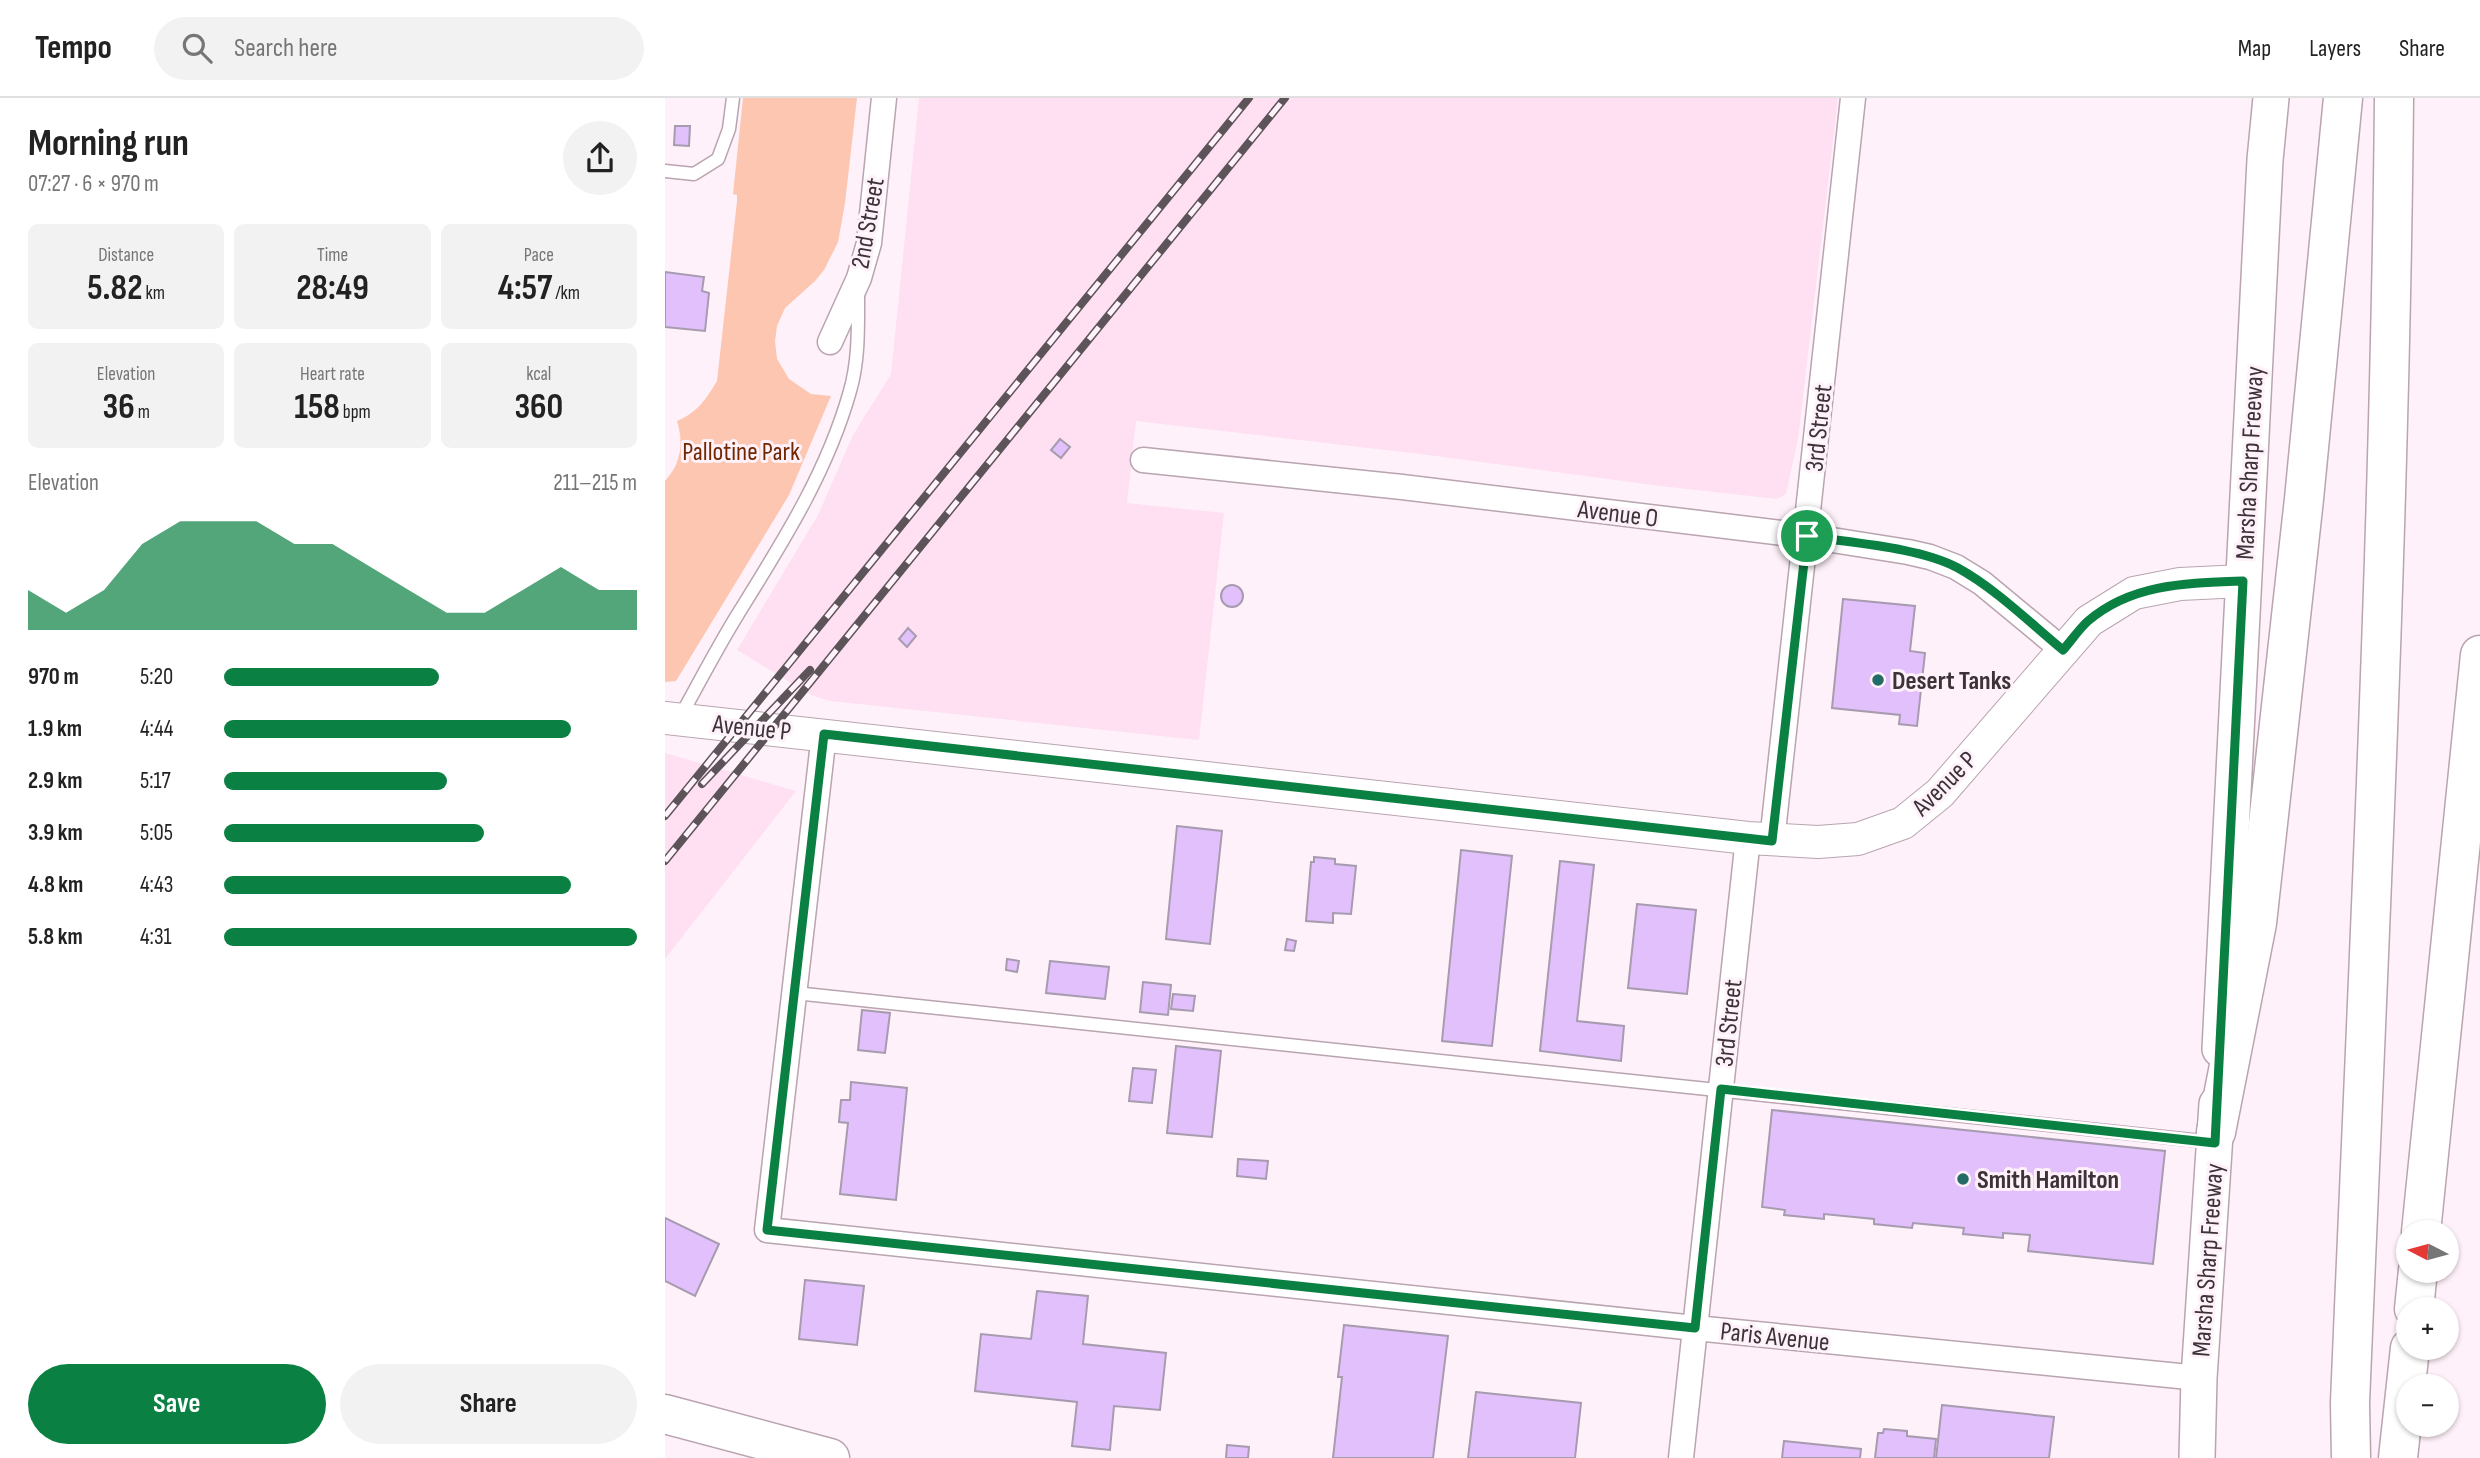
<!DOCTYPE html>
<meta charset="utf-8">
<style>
body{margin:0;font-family:"Sofia Sans Condensed",sans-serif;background:#f2f2f2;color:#222;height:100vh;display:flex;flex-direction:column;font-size:26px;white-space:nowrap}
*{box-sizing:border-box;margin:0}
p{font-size:23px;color:#767676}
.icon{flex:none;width:38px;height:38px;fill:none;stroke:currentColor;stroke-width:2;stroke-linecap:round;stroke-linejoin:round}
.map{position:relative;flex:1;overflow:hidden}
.sheet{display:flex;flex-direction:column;background:#fff;width:665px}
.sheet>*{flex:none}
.needle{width:46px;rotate:276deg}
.fabs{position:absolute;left:1731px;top:1122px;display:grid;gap:14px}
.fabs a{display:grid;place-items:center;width:63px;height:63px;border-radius:50%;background:#fff;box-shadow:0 2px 5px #0004;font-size:35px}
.pin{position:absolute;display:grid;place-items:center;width:60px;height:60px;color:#fff;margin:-30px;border:4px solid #fff;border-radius:50%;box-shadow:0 2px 7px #0007}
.round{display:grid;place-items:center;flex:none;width:74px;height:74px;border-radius:37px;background:#f2f2f2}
.head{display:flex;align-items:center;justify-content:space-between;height:119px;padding:0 28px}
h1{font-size:38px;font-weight:700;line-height:52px}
.metrics{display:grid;grid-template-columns:repeat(3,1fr);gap:10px;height:119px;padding:7px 28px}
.metrics div{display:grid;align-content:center;border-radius:10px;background:#f2f2f2;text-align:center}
.metrics b{font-size:35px;font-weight:700}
.metrics small{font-size:19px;font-weight:400}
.metrics p{font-size:19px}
.chart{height:196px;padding:14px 28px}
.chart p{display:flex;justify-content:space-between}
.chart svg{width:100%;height:126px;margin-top:7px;fill:#0b8043;opacity:.7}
.button{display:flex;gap:14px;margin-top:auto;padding:14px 28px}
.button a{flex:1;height:80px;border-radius:42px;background:#0b8043;color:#fff;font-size:28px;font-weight:700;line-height:80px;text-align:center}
.button a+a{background:#f2f2f2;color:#222}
ul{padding:0 28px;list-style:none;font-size:23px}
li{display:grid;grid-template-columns:112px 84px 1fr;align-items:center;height:52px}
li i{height:18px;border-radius:9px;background:#0b8043}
header{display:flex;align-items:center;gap:42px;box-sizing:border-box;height:98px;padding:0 35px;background:#fff;border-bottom:2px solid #e0e0e0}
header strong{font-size:33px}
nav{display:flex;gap:38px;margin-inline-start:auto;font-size:24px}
.search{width:490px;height:63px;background:#f2f2f2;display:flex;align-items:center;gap:18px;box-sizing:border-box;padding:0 24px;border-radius:38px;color:#767676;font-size:26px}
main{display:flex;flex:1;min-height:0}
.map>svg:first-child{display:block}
.built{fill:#fee0f2}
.green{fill:#fcc6b1}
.building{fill:#e2c0fc;stroke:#a69baf;stroke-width:2}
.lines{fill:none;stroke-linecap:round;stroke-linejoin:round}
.service-casing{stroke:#b9a4b0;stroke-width:15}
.minor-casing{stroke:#b9a4b0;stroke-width:27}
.tertiary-casing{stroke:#b9a4b0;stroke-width:34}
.secondary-casing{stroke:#b9a4b0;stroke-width:38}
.primary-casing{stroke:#b9a4b0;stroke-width:41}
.motorway-casing{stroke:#b9a4b0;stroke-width:41}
.service{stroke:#fff;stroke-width:12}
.minor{stroke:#fff;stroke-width:24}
.tertiary{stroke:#fff;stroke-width:32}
.secondary{stroke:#fff;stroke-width:35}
.primary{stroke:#fff;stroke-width:38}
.motorway{stroke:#fff;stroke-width:38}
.rail-casing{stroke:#5d5459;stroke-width:8}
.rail{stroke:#fff1f9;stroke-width:5;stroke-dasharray:16;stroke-linecap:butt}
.route-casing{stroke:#fff;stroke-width:14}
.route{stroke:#0b8043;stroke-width:9}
.poi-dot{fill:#236c65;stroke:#fff1f9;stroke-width:2.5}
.labels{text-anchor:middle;stroke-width:6;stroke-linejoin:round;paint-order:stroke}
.street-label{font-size:26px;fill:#3c3338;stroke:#fff1f9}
.park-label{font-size:26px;fill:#712700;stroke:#fff1f9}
.poi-label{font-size:26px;font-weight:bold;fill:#3c3338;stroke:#fff1f9;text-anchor:start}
</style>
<header>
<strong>Tempo</strong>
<div class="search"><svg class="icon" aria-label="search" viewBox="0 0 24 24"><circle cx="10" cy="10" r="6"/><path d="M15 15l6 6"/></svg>Search here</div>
<nav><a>Map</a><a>Layers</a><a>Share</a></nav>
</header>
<main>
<section class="sheet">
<div class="head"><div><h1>Morning run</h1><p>07:27 · 6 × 970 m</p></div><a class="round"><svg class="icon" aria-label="share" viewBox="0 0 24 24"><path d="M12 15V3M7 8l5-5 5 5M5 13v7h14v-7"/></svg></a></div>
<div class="metrics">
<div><p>Distance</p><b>5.82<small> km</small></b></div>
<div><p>Time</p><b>28:49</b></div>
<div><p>Pace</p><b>4:57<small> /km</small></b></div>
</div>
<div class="metrics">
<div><p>Elevation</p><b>36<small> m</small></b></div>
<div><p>Heart rate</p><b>158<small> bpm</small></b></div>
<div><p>kcal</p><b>360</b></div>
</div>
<div class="chart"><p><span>Elevation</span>211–215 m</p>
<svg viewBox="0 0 160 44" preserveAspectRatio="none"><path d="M0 44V30L10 38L20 30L30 14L40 6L50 6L60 6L70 14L80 14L90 22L100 30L110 38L120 38L130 30L140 22L150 30L160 30V44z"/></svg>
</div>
<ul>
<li><b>970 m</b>5:20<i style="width:52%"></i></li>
<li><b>1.9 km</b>4:44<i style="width:84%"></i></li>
<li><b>2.9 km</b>5:17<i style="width:54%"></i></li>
<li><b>3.9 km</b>5:05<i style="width:63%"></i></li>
<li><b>4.8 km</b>4:43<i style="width:84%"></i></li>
<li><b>5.8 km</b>4:31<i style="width:100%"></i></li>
</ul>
<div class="button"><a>Save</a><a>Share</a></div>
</section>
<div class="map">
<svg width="1815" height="1360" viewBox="0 0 1815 1360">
<rect width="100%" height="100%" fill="#fff1f9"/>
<g class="built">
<path d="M254 0H1173L1133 341 1121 396 1112 401 995 388 763 357 471 323 462 405 559 415 534 642 165 603 146 597 72 552 153 417 188 337 226 276Z"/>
<path d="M0 655 131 693 0 861Z"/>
</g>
<path class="green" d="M78 0H192L180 105 173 144 159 172 150 183 120 210 112 228 110 243 112 261 124 281 146 296 166 298 124 397 11 583 0 584V383C16 366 19 345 12 323 32 315 42 300 52 283L72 103V97L68 96Z"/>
<g class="building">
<path d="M10 28H25L24 48 9 47Z"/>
<path d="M0 174 39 179 37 193 44 195 40 233 0 229Z"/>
<path d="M395 341 405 349 396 360 386 352Z"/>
<circle cx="567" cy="498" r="11"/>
<path d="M1178 501 1250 508 1245 553 1260 555 1252 628 1234 626 1235 617 1167 610Z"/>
<path d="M243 530 251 538 242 549 234 541Z"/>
<path d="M512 728 557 733 545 846 501 841Z"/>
<path d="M796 752 847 758 827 948 777 943Z"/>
<path d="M649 759 670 761V766L691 768 686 816 668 815V825L641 823 646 764H649Z"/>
<path d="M895 763 929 767 912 923 959 928 956 963 875 953Z"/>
<path d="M972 806 1031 812 1022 896 963 890Z"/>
<path d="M622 841 631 843 629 853 620 852Z"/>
<path d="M342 861 354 863 352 874 341 872Z"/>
<path d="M385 863 444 869 440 901 381 895Z"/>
<path d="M478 884 506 887 503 917 475 914Z"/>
<path d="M508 896 530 898 528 913 506 911Z"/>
<path d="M197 912 225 915 220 955 193 952Z"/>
<path d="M511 948 556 953 547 1039 502 1035Z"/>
<path d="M468 970 491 972 487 1005 464 1003Z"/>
<path d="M186 984 242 990 231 1102 175 1096 183 1025 174 1024 176 1002H185Z"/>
<path d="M1107 1012 1500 1053 1488 1166 1363 1153 1365 1137 1338 1135V1140L1298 1136 1299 1130 1248 1125 1247 1130 1209 1126V1121L1159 1116V1121L1119 1117 1120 1112 1097 1109Z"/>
<path d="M573 1061 603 1063 601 1081 572 1078Z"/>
<path d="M0 1120 54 1146 30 1198 0 1183Z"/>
<path d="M140 1182 199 1188 192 1247 134 1241Z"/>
<path d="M372 1193 423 1198 418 1246 501 1255 495 1312 449 1308 445 1352 407 1348 412 1304 310 1293 316 1236 366 1241Z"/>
<path d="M679 1227 783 1238 768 1360H668L677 1279H673Z"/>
<path d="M811 1294 916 1305 910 1360H803Z"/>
<path d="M1277 1307 1389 1319 1384 1360H1271Z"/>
<path d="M1219 1331 1242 1333V1338L1271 1341 1269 1360H1210L1213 1335H1218Z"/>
<path d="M1119 1343 1196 1351 1195 1360H1117Z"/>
<path d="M562 1347 584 1349 583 1360H561Z"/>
</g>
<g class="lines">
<defs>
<g id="service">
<path d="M0 73 29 76 53 61 64 31 68 0"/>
<path d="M15 619C34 585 52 550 73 516 117 445 162 375 185 293 194 262 193 229 193 197"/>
<path d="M130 895 1546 1044"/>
</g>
<g id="minor">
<path d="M165 244 194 180 204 145 219 0"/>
<path d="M478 362 737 389 1142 438 1243 454 1265 459 1291 469 1317 485 1398 552"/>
<path d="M159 636 102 1132 1030 1230 1534 1280"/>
<path d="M1107 743 1188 0"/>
<path d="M1016 1360 1083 740"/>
</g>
<path id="tertiary" d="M0 620 1083 740 1153 744 1193 741 1238 725 1275 695 1424 523 1469 495 1515 486 1578 483"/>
<g id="secondary">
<path d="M1555 951 1600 62 1606 0"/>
<path d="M1532 1360 1534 1280 1552 1006"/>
</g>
<path id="primary" d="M0 1316 165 1360"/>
<g id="motorway">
<path d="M1551 1034 1592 825 1639 401 1678 0"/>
<path d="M1756 1134 1815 557"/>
<path d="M1749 1211 1753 1172"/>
<path d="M1686 1360 1685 1305C1703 870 1725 435 1729 0"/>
<path d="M1733 1360 1745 1250"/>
</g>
</defs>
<use href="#service" class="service-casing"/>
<use href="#minor" class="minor-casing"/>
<use href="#tertiary" class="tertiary-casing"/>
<use href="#secondary" class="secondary-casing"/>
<use href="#primary" class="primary-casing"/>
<use href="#motorway" class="motorway-casing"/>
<use href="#service" class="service"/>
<use href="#minor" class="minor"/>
<use href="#tertiary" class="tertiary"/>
<use href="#secondary" class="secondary"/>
<use href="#primary" class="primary"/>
<use href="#motorway" class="motorway"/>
<defs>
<g id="rail">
<path d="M37 686 145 572"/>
<path d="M0 718 584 0"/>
<path d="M0 763 620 0"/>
</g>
</defs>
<use href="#rail" class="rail-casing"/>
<use href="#rail" class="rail"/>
</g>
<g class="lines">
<defs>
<path id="route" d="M1142 438C1186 445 1254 449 1293 470 1331 491 1364 524 1398 552 1406 543 1414 531 1423 523 1467 485 1523 485 1578 483L1550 1045 1056 991 1030 1230 102 1132 159 636 1107 743Z"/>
</defs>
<use href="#route" class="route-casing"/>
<use href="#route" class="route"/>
</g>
<g class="poi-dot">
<circle cx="1213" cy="582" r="7"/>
<circle cx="1298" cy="1081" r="7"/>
</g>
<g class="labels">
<g class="street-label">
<text transform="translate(202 125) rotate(-80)" y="9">2nd Street</text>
<text transform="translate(1153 330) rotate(-84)" y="9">3rd Street</text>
<text transform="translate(1584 365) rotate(-87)" y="9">Marsha Sharp Freeway</text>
<text transform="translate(953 415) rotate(7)" y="9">Avenue O</text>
<text transform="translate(87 629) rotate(6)" y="9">Avenue P</text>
<text transform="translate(1279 685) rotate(-45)" y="9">Avenue P</text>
<text transform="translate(1063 925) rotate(-84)" y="9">3rd Street</text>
<text transform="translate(1542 1162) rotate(-86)" y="9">Marsha Sharp Freeway</text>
<text transform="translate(1110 1238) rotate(6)" y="9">Paris Avenue</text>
</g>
<g class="park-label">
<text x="76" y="362">Pallotine Park</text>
</g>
<g class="poi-label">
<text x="1227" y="591">Desert Tanks</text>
<text x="1312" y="1090">Smith Hamilton</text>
</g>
</g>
</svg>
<div class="fabs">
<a><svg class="needle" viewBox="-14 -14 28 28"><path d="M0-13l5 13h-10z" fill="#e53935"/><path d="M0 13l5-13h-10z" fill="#767676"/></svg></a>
<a>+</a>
<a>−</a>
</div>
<div class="pin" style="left:1142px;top:438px;background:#1e9e55"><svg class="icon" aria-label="arrive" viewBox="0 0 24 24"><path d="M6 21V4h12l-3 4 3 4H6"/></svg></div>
</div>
</main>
